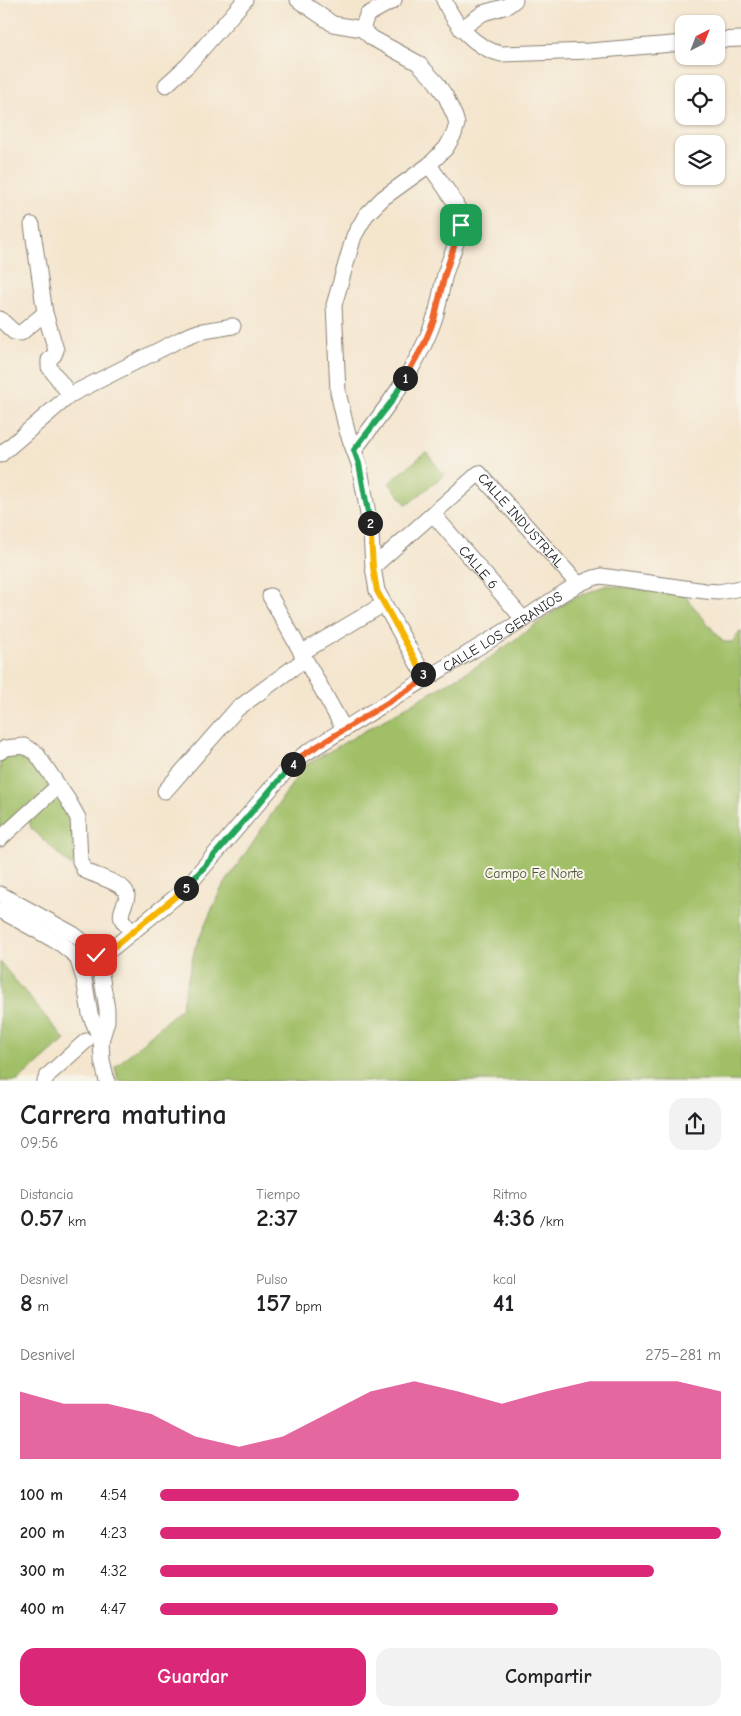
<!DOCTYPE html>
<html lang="es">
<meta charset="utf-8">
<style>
body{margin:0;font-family:"Comic Neue",sans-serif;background:#f2f2f2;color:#202124;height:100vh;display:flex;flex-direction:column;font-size:19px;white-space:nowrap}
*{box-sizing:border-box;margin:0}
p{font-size:16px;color:#757577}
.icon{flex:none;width:28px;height:28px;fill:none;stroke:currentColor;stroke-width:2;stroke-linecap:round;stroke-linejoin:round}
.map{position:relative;height:1081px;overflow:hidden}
.side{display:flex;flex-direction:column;background:#fff;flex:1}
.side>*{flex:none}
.needle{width:32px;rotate:42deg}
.tools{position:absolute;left:675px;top:15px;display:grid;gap:10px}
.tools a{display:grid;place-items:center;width:50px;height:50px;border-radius:10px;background:#fff;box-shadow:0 1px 4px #0004;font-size:25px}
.pin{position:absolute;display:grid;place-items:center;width:42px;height:42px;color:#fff;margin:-21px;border-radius:10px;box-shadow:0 2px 8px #0006}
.km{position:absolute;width:25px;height:25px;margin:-12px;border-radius:50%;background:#222;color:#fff;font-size:14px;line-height:25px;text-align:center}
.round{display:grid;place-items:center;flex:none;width:52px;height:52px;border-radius:15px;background:#f2f2f2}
.summary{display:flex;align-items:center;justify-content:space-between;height:85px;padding:0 20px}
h1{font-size:28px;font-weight:700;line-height:38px}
.metrics{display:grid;grid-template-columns:repeat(3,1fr);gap:8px;height:85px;padding:5px 20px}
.metrics div{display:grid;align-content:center}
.metrics b{font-size:25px;font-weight:700}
.metrics small{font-size:14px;font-weight:400}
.metrics p{font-size:14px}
.chart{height:140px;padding:10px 20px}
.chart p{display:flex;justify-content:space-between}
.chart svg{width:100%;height:90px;margin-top:5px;fill:#db2777;opacity:.7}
.primary-button{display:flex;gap:10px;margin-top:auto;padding:10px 20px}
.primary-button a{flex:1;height:58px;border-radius:15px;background:#db2777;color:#fff;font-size:20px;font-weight:700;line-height:58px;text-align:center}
.primary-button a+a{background:#f2f2f2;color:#202124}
ul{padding:0 20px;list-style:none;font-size:16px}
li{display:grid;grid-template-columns:80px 60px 1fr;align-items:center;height:38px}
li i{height:12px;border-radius:6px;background:#db2777}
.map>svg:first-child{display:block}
.green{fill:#a0bf66;stroke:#5e6e41}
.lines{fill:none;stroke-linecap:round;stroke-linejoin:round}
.minor-casing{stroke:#888074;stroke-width:17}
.minor{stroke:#fff;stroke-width:15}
.split-1-casing{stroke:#fff;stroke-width:10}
.split-2-casing{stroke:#fff;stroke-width:10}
.split-3-casing{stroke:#fff;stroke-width:10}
.split-4-casing{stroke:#fff;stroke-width:10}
.split-5-casing{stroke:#fff;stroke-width:10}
.split-6-casing{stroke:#fff;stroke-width:10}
.split-1{stroke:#f0652b;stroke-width:6}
.split-2{stroke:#22a559;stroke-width:6}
.split-3{stroke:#f5b400;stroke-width:6}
.split-4{stroke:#f0652b;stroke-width:6}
.split-5{stroke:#22a559;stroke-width:6}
.split-6{stroke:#f5b400;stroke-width:6}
.labels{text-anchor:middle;stroke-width:4;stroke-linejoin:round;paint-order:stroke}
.street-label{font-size:14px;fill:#1c1c1c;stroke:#f7f3e8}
.park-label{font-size:14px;fill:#4a5536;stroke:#f7f3e8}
</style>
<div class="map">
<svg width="741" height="1081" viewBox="0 0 741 1081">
<rect width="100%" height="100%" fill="#f7f3e8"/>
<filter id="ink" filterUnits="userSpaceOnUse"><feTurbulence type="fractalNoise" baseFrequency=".02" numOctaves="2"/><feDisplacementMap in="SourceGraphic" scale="10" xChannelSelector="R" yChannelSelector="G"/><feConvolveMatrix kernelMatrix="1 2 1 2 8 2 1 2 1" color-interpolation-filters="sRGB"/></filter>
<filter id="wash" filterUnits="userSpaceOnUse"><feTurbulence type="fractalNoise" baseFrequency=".0096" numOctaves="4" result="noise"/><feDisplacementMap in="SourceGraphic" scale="20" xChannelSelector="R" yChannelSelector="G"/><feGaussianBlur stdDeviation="1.12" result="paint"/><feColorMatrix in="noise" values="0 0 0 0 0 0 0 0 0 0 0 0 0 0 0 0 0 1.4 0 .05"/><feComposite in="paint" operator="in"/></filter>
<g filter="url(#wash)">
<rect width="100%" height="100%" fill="#f4e5cd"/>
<g class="green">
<path d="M426 452 444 475 407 505 389 483Z"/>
<path d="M607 585 684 595 723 642H732L741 631V1081H118L115 1067 181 1008 195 948 220 891 304 766 484 662 571 599Z"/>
<path d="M23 748 52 785 0 834V755Z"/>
<path d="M57 794 69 806 75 861 71 866 31 828 29 820Z"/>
<path d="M0 962 65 1040 18 1081H0Z"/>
</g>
</g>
<g filter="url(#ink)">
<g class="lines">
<defs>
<g id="minor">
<path d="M298 0 333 24 362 29"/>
<path d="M394 0 367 15 362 29 372 38 418 63 436 82 446 97 455 117 457 124 454 134 446 148 429 165 383 198 366 215 354 236 334 305 338 392 347 431 359 464 365 496 371 533 373 567 377 591 426 679"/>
<path d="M444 0C454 24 475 48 501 54L590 51 684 43"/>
<path d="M461 29 483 13 507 6 515 0"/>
<path d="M716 40 741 39"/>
<path d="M166 85 188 65 245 0"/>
<path d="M32 225 45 313 56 350 54 355 49 360V367L70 395"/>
<path d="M0 319 14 332 21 333 45 313"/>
<path d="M354 450C384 411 418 367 434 320 440 304 441 285 447 268 451 255 463 230 461 217 459 204 437 177 429 165"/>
<path d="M0 455 70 395 185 337 198 332 233 326"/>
<path id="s1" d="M433 514 524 620"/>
<path id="s2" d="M373 567 479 473 578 584"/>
<path d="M270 596 344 729"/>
<path d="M301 653 384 604"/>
<path d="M0 752 5 748 24 746 36 753 68 800 78 818 80 861 84 870C95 876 116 881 124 889 133 897 118 909 122 919 124 924 129 928 132 932"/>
<path d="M165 791 237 709 305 659"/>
<path d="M0 839 58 786"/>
<path d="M0 894 73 934 86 944 95 955 101 974 107 1009V1021L101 1041 102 1060 107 1081"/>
<path d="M0 910 61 944 77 957 84 979 90 1014 101 1041"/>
<path id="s3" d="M95 955 105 953 114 947 184 890 285 772 303 755C373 710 444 668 515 625 541 609 573 582 601 576L705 591 719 592 741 588"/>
<path d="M45 1081 48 1075 86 1041"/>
</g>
</defs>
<use href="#minor" class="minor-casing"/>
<use href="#minor" class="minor"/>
</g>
</g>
<g class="lines" filter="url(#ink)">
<defs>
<path id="split-1" d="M405 378 424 344 434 320 445 274 461 225"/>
<path id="split-2" d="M370 523 359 464 354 450 392 401 405 378"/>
<path id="split-3" d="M370 523 373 567 377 591 423 674"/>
<path id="split-4" d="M293 764 303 755 426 679 423 674"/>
<path id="split-5" d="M186 888 293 764"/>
<path id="split-6" d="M96 955 105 953 114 947 186 888"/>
</defs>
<use href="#split-1" class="split-1-casing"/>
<use href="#split-2" class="split-2-casing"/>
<use href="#split-3" class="split-3-casing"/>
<use href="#split-4" class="split-4-casing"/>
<use href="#split-5" class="split-5-casing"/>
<use href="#split-6" class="split-6-casing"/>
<use href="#split-1" class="split-1"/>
<use href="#split-2" class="split-2"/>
<use href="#split-3" class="split-3"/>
<use href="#split-4" class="split-4"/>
<use href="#split-5" class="split-5"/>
<use href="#split-6" class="split-6"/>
</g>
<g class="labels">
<g class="street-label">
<text dy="5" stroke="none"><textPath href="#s2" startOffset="205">CALLE INDUSTRIAL</textPath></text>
<text dy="5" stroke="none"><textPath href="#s1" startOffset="70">CALLE 6</textPath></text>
<text dy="5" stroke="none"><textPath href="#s3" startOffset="526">CALLE LOS GERANIOS</textPath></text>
</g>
<g class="park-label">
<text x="534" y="878">Campo Fe Norte</text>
</g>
</g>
</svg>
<div class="tools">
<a><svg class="needle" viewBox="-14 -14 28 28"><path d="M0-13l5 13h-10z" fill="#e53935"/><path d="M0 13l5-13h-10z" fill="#757577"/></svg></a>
<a><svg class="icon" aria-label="locate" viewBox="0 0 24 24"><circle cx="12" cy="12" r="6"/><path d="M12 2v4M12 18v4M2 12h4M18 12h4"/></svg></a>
<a><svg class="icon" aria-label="layers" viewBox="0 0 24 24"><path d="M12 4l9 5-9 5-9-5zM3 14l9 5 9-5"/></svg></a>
</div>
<div class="pin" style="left:461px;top:225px;background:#1e9e55"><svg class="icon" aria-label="arrive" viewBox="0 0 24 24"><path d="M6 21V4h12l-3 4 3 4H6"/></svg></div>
<div class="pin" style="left:96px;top:955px;background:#d93025"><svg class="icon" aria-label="check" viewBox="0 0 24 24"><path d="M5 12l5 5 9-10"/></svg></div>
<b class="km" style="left:405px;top:378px">1</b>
<b class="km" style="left:370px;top:523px">2</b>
<b class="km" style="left:423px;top:674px">3</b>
<b class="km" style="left:293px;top:764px">4</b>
<b class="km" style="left:186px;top:888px">5</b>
</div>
<section class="side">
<div class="summary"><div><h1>Carrera matutina</h1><p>09:56</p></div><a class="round"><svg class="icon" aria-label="share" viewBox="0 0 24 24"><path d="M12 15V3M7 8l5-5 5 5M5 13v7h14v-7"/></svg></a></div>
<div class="metrics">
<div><p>Distancia</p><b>0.57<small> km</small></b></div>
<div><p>Tiempo</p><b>2:37</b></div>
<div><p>Ritmo</p><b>4:36<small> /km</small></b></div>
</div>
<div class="metrics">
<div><p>Desnivel</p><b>8<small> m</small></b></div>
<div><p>Pulso</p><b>157<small> bpm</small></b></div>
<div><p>kcal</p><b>41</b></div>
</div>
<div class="chart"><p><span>Desnivel</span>275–281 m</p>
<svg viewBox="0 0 160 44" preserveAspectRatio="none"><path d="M0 44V11L10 17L20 17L30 22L40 33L50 38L60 33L70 22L80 11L90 6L100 11L110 17L120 11L130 6L140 6L150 6L160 11V44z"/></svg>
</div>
<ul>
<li><b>100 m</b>4:54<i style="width:64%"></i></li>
<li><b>200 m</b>4:23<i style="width:100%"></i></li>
<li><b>300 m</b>4:32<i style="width:88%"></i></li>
<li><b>400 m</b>4:47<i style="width:71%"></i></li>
</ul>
<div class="primary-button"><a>Guardar</a><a>Compartir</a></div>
</section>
